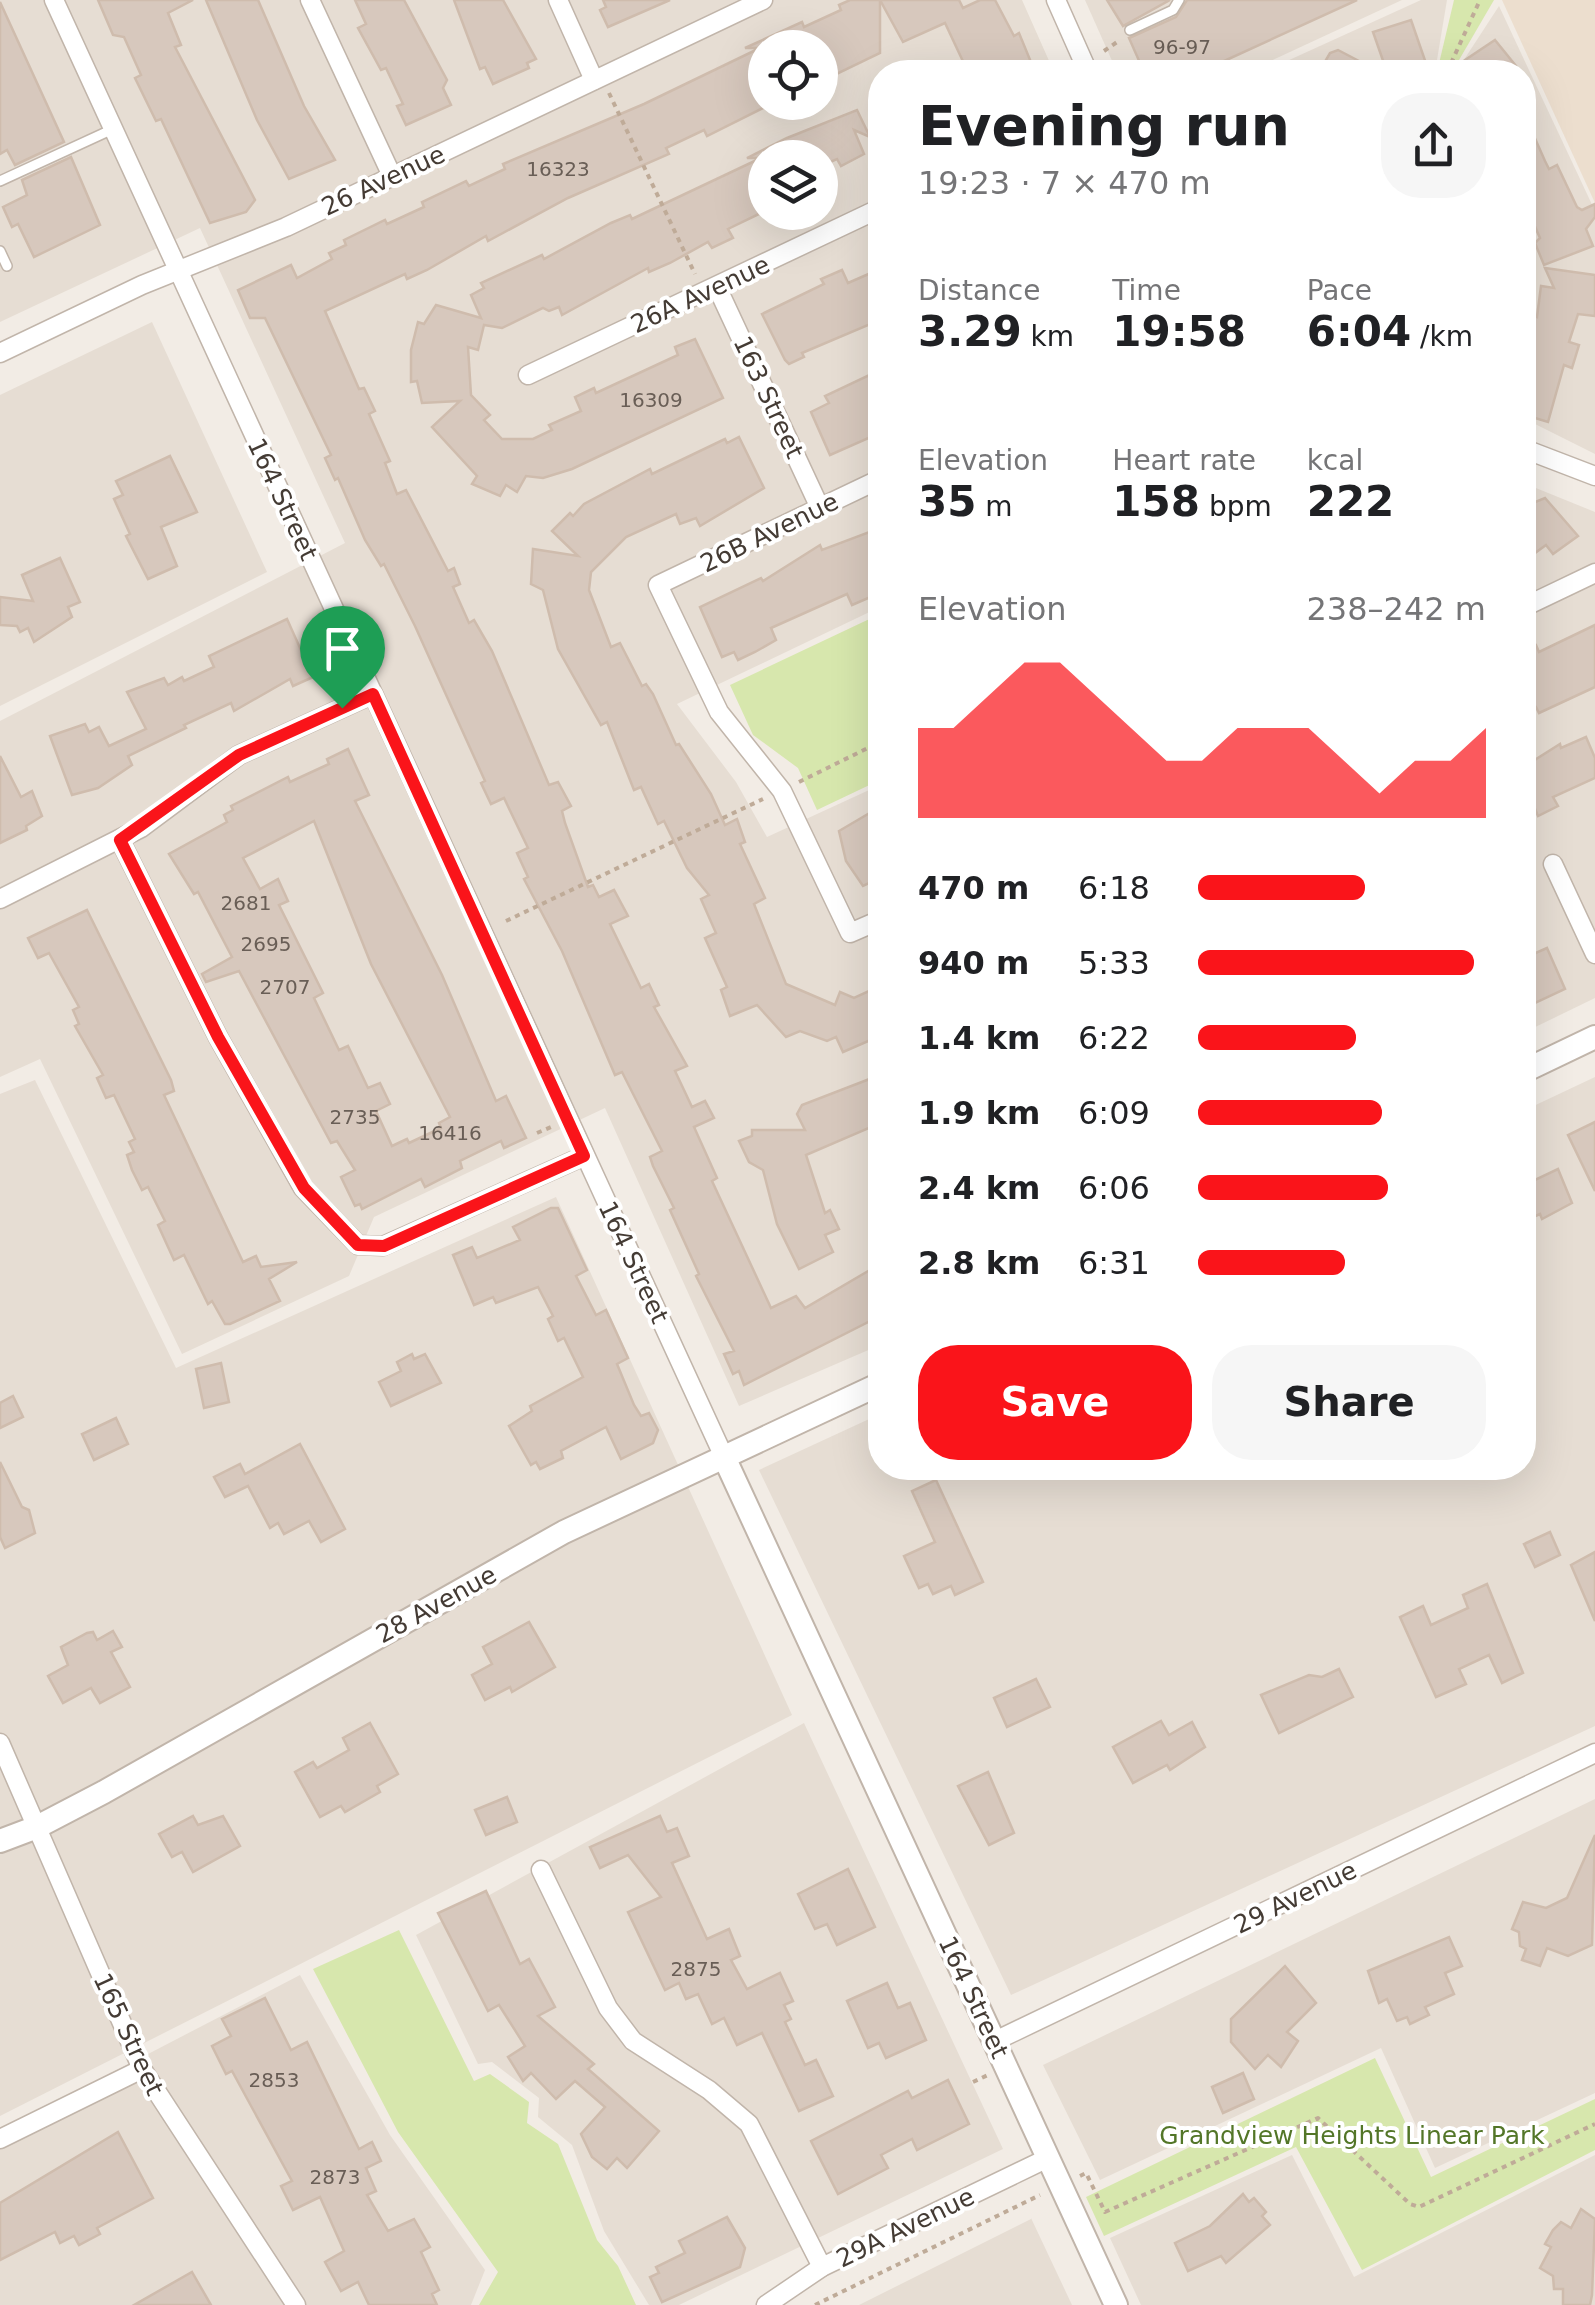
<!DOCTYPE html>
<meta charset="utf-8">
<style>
body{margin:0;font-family:"DejaVu Sans",sans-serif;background:#f6f6f6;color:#202124;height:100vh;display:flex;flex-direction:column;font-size:38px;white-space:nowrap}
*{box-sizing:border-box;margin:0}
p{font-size:32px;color:#757577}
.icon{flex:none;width:55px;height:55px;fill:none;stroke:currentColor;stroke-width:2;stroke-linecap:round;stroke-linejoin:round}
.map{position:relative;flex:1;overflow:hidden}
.side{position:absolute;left:868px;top:60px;width:668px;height:1420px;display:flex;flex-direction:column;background:#fff;border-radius:40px;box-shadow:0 10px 40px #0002}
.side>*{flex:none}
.tools{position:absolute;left:748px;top:30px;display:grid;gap:20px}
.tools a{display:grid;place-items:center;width:90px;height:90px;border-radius:50%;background:#fff;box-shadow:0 10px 40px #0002;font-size:50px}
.pin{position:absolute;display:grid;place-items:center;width:85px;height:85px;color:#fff;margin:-102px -42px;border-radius:50% 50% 50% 0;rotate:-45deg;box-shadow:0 0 10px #0007}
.pin .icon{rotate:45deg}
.round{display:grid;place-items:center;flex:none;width:105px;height:105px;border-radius:40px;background:#f6f6f6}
.head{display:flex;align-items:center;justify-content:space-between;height:170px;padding:0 50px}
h1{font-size:55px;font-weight:700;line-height:75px}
.figures{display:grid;grid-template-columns:repeat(3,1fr);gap:15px;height:170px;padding:10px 50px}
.figures div{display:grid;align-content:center}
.figures b{font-size:42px;font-weight:700}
.figures small{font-size:28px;font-weight:400}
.figures p{font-size:28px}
.chart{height:280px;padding:20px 50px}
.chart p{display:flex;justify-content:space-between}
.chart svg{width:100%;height:180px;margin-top:10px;fill:#fa141a;opacity:.7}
.action{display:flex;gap:20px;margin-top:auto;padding:20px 50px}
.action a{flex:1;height:115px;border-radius:40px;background:#fa141a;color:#fff;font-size:40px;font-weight:700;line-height:115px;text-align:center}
.action a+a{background:#f6f6f6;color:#202124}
ul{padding:0 50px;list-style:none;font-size:32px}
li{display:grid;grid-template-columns:160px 120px 1fr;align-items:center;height:75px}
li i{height:25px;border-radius:12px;background:#fa141a}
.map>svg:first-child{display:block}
.residential{fill:#e6ddd3;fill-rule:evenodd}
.education{fill:#ecdece}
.green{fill:#d7e7ad}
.building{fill:#d7c8bd;stroke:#cfbcad;stroke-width:2.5;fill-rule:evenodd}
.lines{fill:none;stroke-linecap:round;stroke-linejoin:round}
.service-casing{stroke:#c1b5aa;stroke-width:12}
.minor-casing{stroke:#c1b5aa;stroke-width:21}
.tertiary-casing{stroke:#c1b5aa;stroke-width:26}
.path{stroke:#bfab98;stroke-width:4;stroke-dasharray:5 5;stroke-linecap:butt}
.service{stroke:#fff;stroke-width:9}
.minor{stroke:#fff;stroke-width:18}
.tertiary{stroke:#fff;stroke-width:22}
.route-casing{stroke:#fff;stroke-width:20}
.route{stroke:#fa141a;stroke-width:12}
.labels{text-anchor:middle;stroke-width:8;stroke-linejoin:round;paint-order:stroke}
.number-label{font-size:20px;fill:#695e56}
.street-label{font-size:25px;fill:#443b34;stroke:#fff}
.park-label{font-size:25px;fill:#537628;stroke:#fff}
</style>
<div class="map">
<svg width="1595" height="2305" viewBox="0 0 1595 2305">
<rect width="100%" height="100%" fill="#f2ece5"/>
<g class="residential">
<path d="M0 0H1022L1054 72H880V607L677 704 736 782 767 837 880 785V1345L739 1406 605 1108 374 1217 349 1276 182 1354 40 1059 0 1077V721L345 543 200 228 0 322ZM765 48H820V102H765ZM765 158H820V212H765Z"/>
<path d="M1085 0H1402L1247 72H1117Z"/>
<path d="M1421 0H1447L1435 72H1263Z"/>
<path d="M1499 6 1595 211V454L1523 418 1522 72H1456Z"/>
<path d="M152 322 267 572 0 706V395Z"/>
<path d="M1526 484 1595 512V998L1523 1033 1522 486Z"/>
<path d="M1595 1077V1726L1011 1995 759 1470 880 1414V1468H1522L1523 1111Z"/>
<path d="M35 1080 176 1368 556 1197 792 1715 0 2116V1094Z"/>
<path d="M804 1723 1003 2149 679 2305H649L604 2231 572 2145 538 2117 539 2098 492 2062 478 2064 416 1935Z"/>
<path d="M1595 1799V2093L1435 2168 1381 2048 1100 2180 1043 2065Z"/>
<path d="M300 1975 390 2135 485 2270 471 2305H0V2131Z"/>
<path d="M1292 2155 1354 2277 1595 2155V2305H1141L1110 2238Z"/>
<path d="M1031 2218 1072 2305H859L1031 2219Z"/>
</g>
<path class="education" d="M1502 0H1595V203Z"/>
<g class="green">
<path d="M1454 0H1494L1452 72H1437Z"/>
<path d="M880 614V780L817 810 798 768 753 735 730 685Z"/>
<path d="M399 1930 474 2081 490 2074 529 2102 527 2123 558 2144 597 2240 618 2266 636 2305H479L498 2272 398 2132 313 1969Z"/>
<path d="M1375 2058 1431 2177 1595 2099V2150L1362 2270 1296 2147 1104 2236 1086 2197Z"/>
</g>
<g class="building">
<path d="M98 0H193L168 13 181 45 175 47 255 200 246 212 210 223 161 119 156 121 135 78 141 75 124 37 113 35Z"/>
<path d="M206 0H258L304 106 335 160 289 179 257 120Z"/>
<path d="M355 0H404L447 80 443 88 451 105 406 125 397 106 403 104 386 68 381 70 358 28 366 24Z"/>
<path d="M454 0H503L536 59 527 63 529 68 493 84 485 67 480 69Z"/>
<path d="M603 0H670L608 27 600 10 606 7Z"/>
<path d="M850 0H880V53L820 82V48H765V107L707 136 704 130 666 148 669 154 568 198 488 241 486 236 427 270 407 279 405 274 325 311 359 389 364 388 375 411 369 414 390 461 385 463 397 494 406 490 448 571 454 568 460 584 453 587 469 623 474 620 492 651 549 785 558 782 571 806 562 811 565 823 588 887 593 885 599 897 614 890 628 916 610 924 641 988 649 984 659 1005 654 1007 687 1066 675 1071 692 1107 705 1101 714 1118 694 1127 717 1178 712 1181 771 1308 796 1296 805 1308 870 1270 880 1293V1316L744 1385 739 1371 733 1374 724 1354 734 1351 696 1276 699 1274 670 1210 674 1208 653 1166 650 1157 662 1151 622 1072 615 1075 562 951 524 879 528 877 517 853 528 848 504 798 491 804 481 783 485 781 415 626 384 564 381 566 365 540 338 478 335 480 325 458 331 455 265 318H250L238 290 291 265 297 278 332 259 329 253 346 245 344 240 385 220 387 224 424 207 422 202 466 181 469 186 505 169 503 164 644 104 760 48H745L802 22 804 27 841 10 839 5Z"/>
<path d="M880 0H959L963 8 980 0H995L1014 36 1019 33 1035 72H968L945 23 903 42Z"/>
<path d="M1107 0H1170L1123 26Z"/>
<path d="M1187 0H1357L1211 67 1213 72H1144L1129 38 1176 17Z"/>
<path d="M0 2 64 142 15 165 7 150 0 154Z"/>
<path d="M1411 20 1429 72H1387L1373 32Z"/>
<path d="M1495 40 1516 66 1507 72H1475L1465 60Z"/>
<path d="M1338 50 1380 72H1319L1330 53Z"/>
<path d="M1522 109 1545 161 1549 169 1557 165 1577 207 1582 210 1595 204V217L1586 229 1593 246 1544 265 1535 243 1540 238 1522 197Z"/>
<path d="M857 110 870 137 854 130 864 154 841 166 837 159 821 166 815 154 765 158V211L728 229 733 238 712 248 708 242 670 263 649 272 648 268 562 315 559 307 549 311 543 308 502 328 484 325 478 350 468 347 471 395 490 415 484 420 502 439H533L552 430 549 425 581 411 575 397 594 388 596 393 678 355 675 347 695 339 723 398 572 469 543 478 526 476 517 492 506 485 500 496 472 484 477 476 432 427 460 401 422 403 417 381 411 382V350L418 322 424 324 436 305 481 318 471 295 484 288 481 283 542 255 544 259 611 223 630 215 632 219 761 158H747L787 138Z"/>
<path d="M71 157 100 225 34 257 18 224 12 227 3 207 27 195 22 180Z"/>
<path d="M1545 268 1595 275V316L1578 314 1569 342 1579 345 1572 368 1564 365 1548 422 1522 414V312L1537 317 1541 286 1554 288Z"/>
<path d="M880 269V320L802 353 804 357 789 364 785 360 762 314 824 284 821 279 842 270 848 283Z"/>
<path d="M880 370V433L830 455 811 412 829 403 825 396Z"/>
<path d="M739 437 764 488 700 526 696 518 680 524 676 514 626 537 591 572 589 590 611 647 620 643 642 686 646 684 653 694 676 745 679 744 711 794 725 825 737 819 745 842 740 844 765 898 754 904 786 984 835 1005 840 992 854 998 880 986V1036L843 1052 836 1037 827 1041 800 1031 786 1037 757 1005 730 1016 721 990 727 987 705 938 716 933 701 899 709 895 687 868 664 821 658 824 641 787 634 790 607 722 601 725 558 649 543 590 531 584 533 549 578 556 552 531 570 513 573 516 584 504 650 469 652 474 725 439 727 443Z"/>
<path d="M170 456 197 512 161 527 177 566 148 579 126 536 130 534 114 499 123 495 116 481Z"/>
<path d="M1522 488 1533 503 1545 498 1578 536 1553 554 1546 545 1531 556 1522 545Z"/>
<path d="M880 528V593L852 605 847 594 771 628 776 640 755 652 738 660 734 652 722 657 700 607 761 578 763 581 820 545 822 550Z"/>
<path d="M60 558 80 602 68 607 72 617 34 642 28 628 20 632 17 626 0 625V597L33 601 22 575Z"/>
<path d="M287 619 313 677 293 686 290 679 234 711 231 703 184 725 186 728 128 756 132 765 98 788 72 795 50 736 85 724 89 732 99 727 109 746 146 729 127 692 164 678 168 685 182 677 184 681 214 667 209 656Z"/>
<path d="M1595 625V687L1539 713 1536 707 1522 713V650L1536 645 1539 652Z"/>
<path d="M1586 737 1595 758V778L1553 797 1558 806 1538 816 1533 804 1522 809V768L1560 744 1561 748Z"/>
<path d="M348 749 369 795 355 801 442 975 496 1101 506 1096 526 1138 504 1148 501 1141 460 1161 462 1168 425 1187 421 1179 362 1209 360 1204 355 1206 341 1177 355 1170 337 1141 331 1143 239 971 206 982 202 974 232 957 198 892 194 894 169 854 227 822 224 815 233 810 231 806 288 777 290 782 329 764 327 759ZM314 821 371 964 450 1117 439 1123 441 1128 409 1143 407 1139 392 1146 376 1111 390 1104 380 1083 368 1088 348 1046 339 1050 314 998 323 993 279 905 288 901 278 879 260 889 243 858Z"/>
<path d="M0 756 21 797 32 791 42 816 26 826 27 830 0 843Z"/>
<path d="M880 807V878L863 886 846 861 839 831Z"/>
<path d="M87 910 171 1080 174 1091 164 1095 243 1262 256 1256 261 1267 297 1262 269 1279 280 1301 230 1324H225L212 1301 208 1304 184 1255 174 1260 158 1225 165 1221 148 1187 142 1190 132 1170 127 1155 134 1152 129 1142 135 1139 114 1095 106 1098 97 1078 103 1075 75 1026 79 1024 73 1010 79 1007 49 953 38 958 28 938Z"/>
<path d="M1547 948 1565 989 1522 1009V959Z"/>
<path d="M880 1075 876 1125 806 1155 825 1213 830 1210 839 1229 825 1235 833 1252 799 1269 777 1224 763 1170 749 1162 739 1141 752 1136V1130H805L797 1114 802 1105Z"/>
<path d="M1595 1122V1191L1568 1135Z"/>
<path d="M1558 1169 1572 1203 1542 1219 1540 1214 1522 1222V1186Z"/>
<path d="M551 1208H558L587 1270 576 1276 596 1315 606 1310 628 1358 617 1364 634 1405 641 1416 649 1413 658 1430 653 1443 621 1459 606 1427 561 1451 563 1458 540 1469 536 1462 531 1465 509 1426 532 1411 530 1406 583 1377 564 1338 558 1341 548 1319 553 1316 538 1287 496 1303 493 1297 474 1305 453 1255 472 1247 477 1258 520 1240 513 1227Z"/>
<path d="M412 1354 414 1359 425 1354 441 1383 391 1406 379 1382 401 1371 397 1362Z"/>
<path d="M221 1363 229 1402 204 1408 196 1369Z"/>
<path d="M13 1396 23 1417 0 1428V1403Z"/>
<path d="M116 1418 128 1444 94 1460 82 1434Z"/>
<path d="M300 1444 345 1529 321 1542 309 1521 284 1534 278 1523 270 1528 248 1486 225 1497 214 1477 240 1464 245 1474Z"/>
<path d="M0 1462 22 1507 29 1510 35 1533 5 1548 0 1537Z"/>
<path d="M936 1480 983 1582 955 1595 951 1586 933 1594 928 1584 919 1588 904 1556 935 1542 912 1491Z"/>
<path d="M1550 1532 1560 1555 1535 1567 1524 1544Z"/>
<path d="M1595 1552V1621L1571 1565Z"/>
<path d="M1487 1584 1523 1673 1502 1683 1489 1655 1459 1669 1466 1684 1436 1697 1400 1617 1423 1606 1431 1625 1468 1608 1463 1595Z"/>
<path d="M529 1622 555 1667 512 1692 510 1687 485 1700 472 1675 492 1664 483 1647Z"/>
<path d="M113 1631 122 1647 111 1652 130 1687 100 1703 91 1688 63 1703 48 1676 68 1665 61 1647 87 1633 93 1632 97 1640Z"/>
<path d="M1339 1669 1353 1697 1279 1733 1261 1695 1309 1675 1322 1677Z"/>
<path d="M1036 1679 1050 1707 1007 1727 994 1698Z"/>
<path d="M1161 1721 1169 1735 1192 1722 1205 1747 1170 1770 1167 1765 1133 1783 1113 1747Z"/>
<path d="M370 1723 398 1774 377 1786 380 1792 345 1812 341 1806 320 1817 295 1772 313 1762 317 1768 349 1750 343 1738Z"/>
<path d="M988 1772 1014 1833 989 1845 958 1786Z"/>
<path d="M507 1797 517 1822 486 1835 475 1810Z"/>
<path d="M193 1816 198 1825 223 1816 240 1846 193 1872 182 1852 172 1857 159 1834Z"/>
<path d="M660 1816 667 1832 677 1828 689 1856 672 1863 707 1939 729 1929 740 1956 731 1960 747 1989 780 1973 793 2001 784 2005 791 2019 785 2022 805 2065 816 2060 833 2096 799 2111 762 2033 737 2045 724 2018 712 2024 698 1994 686 1999 679 1983 665 1990 628 1912 661 1897 628 1855 600 1868 590 1847Z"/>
<path d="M1595 1835 1592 1945 1568 1956 1547 1948 1540 1966 1522 1960 1526 1949 1520 1946 1519 1932 1512 1929 1523 1902 1546 1908 1567 1898Z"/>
<path d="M848 1869 875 1927 837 1945 827 1924 815 1929 798 1894Z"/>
<path d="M486 1891 520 1964 529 1959 555 2007 538 2016 594 2064 588 2069 659 2131 627 2168 617 2158 607 2169 592 2157 581 2134 605 2107 575 2081 556 2099 531 2073 523 2081 508 2057 525 2046 499 2005 488 2011 438 1913Z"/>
<path d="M1449 1937 1462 1966 1445 1973 1454 1994 1425 2007 1429 2015 1410 2024 1407 2017 1397 2021 1387 1999 1379 2003 1368 1971Z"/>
<path d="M1285 1966 1316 2003 1287 2032 1298 2041 1281 2067 1268 2055 1255 2069 1231 2042V2019Z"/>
<path d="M887 1983 898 2008 910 2003 926 2040 886 2058 879 2043 868 2048 847 2001Z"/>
<path d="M265 1998 291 2050 307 2042 359 2149 372 2142 381 2161 366 2168 376 2191 367 2195 388 2231 414 2219 430 2247 421 2252 439 2290 432 2294 437 2305H369L358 2282 341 2291 325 2262 344 2251 320 2197 293 2210 281 2186 292 2181 232 2071 226 2074 212 2046 231 2036 222 2019Z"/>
<path d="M1243 2073 1254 2099 1223 2113 1212 2087Z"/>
<path d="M948 2080 969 2124 917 2150 912 2139 881 2155 888 2168 838 2194 811 2141 908 2091 912 2098Z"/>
<path d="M118 2132 153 2198 97 2228 100 2234 79 2245 74 2236 60 2243 55 2232 0 2260V2203Z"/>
<path d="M1243 2194 1249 2202 1254 2198 1266 2212 1262 2216 1270 2225 1226 2263 1221 2256 1188 2271 1175 2243 1210 2226Z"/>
<path d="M1581 2209 1595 2219 1592 2295 1590 2305H1563V2289H1554L1553 2276 1540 2268 1551 2247 1545 2244 1553 2230 1561 2222 1571 2228Z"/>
<path d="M727 2217 745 2248 740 2267 662 2302 650 2277 659 2273 656 2267 685 2253 679 2241Z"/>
<path d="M192 2272 211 2305H134Z"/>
</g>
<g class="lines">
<defs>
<g id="service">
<path d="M1130 30 1173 10 1179 0"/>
<path d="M0 181 113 129"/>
<path d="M0 251 7 266"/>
</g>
<g id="minor">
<path d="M54 0 724 1457"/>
<path d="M310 0 392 176"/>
<path d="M558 0 594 80"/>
<path d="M1056 0 1088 72"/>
<path d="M717 287 820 508"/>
<path d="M0 353 142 285 286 227 763 0"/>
<path d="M528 375 872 212"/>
<path d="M1522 448 1595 476"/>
<path d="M880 479 658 585 719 712 782 791 850 933 880 920"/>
<path d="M1522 608 1595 573"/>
<path d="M120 840 218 1037 303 1188 358 1245 383 1246 584 1156"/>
<path d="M1553 864 1595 954"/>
<path d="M0 899 141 828 239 755 373 694"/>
<path d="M0 1743 142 2069 296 2305"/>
<path d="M541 1870 608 2008 633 2041 709 2090 749 2124 822 2267"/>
<path d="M995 2041 1595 1753"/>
<path d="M0 2139 142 2069"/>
<path d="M766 2305 822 2267 1048 2158"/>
</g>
<g id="tertiary">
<path d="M1522 1072 1595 1037"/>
<path d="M724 1457 1116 2305"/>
<path d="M0 1841 37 1827 104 1792 564 1532 880 1384"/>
</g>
</defs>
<use href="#service" class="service-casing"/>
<use href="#minor" class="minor-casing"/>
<use href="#tertiary" class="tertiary-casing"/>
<g class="path">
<path d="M1104 51 1120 40"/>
<path d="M1447 72 1480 0"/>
<path d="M609 93 695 274"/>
<path d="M799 782 880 742"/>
<path d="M506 921 763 799"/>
<path d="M537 1133 551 1127"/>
<path d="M973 2082 988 2075"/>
<path d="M1080 2176 1086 2173 1105 2212 1318 2118 1410 2204 1419 2207 1595 2124"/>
<path d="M815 2305 1040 2195"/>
</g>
<use href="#service" class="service"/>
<use href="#minor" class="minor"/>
<use href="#tertiary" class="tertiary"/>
</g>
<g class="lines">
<defs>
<path id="route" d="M373 694 584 1156 384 1246 358 1245 304 1188 218 1037 120 840 239 755Z"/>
</defs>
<use href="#route" class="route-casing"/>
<use href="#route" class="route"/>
</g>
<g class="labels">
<g class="number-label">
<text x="1182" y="54">96-97</text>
<text x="558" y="176">16323</text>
<text x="651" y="407">16309</text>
<text x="246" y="910">2681</text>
<text x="266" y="951">2695</text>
<text x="285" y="994">2707</text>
<text x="355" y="1124">2735</text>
<text x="450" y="1140">16416</text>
<text x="696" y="1976">2875</text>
<text x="274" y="2087">2853</text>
<text x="335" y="2184">2873</text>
</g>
<g class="street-label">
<text transform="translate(383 180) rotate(-25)" y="9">26 Avenue</text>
<text transform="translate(700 294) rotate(-25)" y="9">26A Avenue</text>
<text transform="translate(769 397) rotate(65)" y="9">163 Street</text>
<text transform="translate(283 499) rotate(65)" y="9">164 Street</text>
<text transform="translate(769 532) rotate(-26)" y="9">26B Avenue</text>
<text transform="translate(634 1262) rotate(65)" y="9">164 Street</text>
<text transform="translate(436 1604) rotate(-29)" y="9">28 Avenue</text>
<text transform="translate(1295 1897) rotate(-26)" y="9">29 Avenue</text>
<text transform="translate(974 1997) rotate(65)" y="9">164 Street</text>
<text transform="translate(129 2034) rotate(65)" y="9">165 Street</text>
<text transform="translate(905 2227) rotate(-26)" y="9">29A Avenue</text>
</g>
<g class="park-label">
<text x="1352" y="2144">Grandview Heights Linear Park</text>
</g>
</g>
</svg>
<div class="tools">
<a><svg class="icon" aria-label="locate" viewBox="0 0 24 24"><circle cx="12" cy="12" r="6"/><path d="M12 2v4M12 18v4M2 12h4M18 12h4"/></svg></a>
<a><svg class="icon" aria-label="layers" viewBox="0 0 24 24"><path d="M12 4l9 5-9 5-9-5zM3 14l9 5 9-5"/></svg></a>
</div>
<div class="pin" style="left:342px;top:708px;background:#1e9e55"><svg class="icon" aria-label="arrive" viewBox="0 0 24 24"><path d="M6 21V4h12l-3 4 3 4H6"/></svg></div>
<section class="side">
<div class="head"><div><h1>Evening run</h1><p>19:23 · 7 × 470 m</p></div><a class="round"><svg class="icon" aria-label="share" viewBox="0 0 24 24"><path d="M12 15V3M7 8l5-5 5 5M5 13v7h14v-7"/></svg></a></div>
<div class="figures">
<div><p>Distance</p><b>3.29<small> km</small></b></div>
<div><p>Time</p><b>19:58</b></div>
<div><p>Pace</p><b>6:04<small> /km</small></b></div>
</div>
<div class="figures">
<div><p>Elevation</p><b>35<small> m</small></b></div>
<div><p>Heart rate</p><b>158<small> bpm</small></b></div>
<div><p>kcal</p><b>222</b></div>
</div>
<div class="chart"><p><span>Elevation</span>238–242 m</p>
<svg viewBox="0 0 160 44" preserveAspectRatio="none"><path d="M0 44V22L10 22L20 14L30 6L40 6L50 14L60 22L70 30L80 30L90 22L100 22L110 22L120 30L130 38L140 30L150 30L160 22V44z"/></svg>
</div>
<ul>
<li><b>470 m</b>6:18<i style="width:58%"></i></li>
<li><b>940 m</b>5:33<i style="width:96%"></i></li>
<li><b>1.4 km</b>6:22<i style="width:55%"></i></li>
<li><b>1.9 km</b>6:09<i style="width:64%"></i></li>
<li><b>2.4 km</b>6:06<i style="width:66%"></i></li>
<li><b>2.8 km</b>6:31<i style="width:51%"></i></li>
</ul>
<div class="action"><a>Save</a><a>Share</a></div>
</section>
</div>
